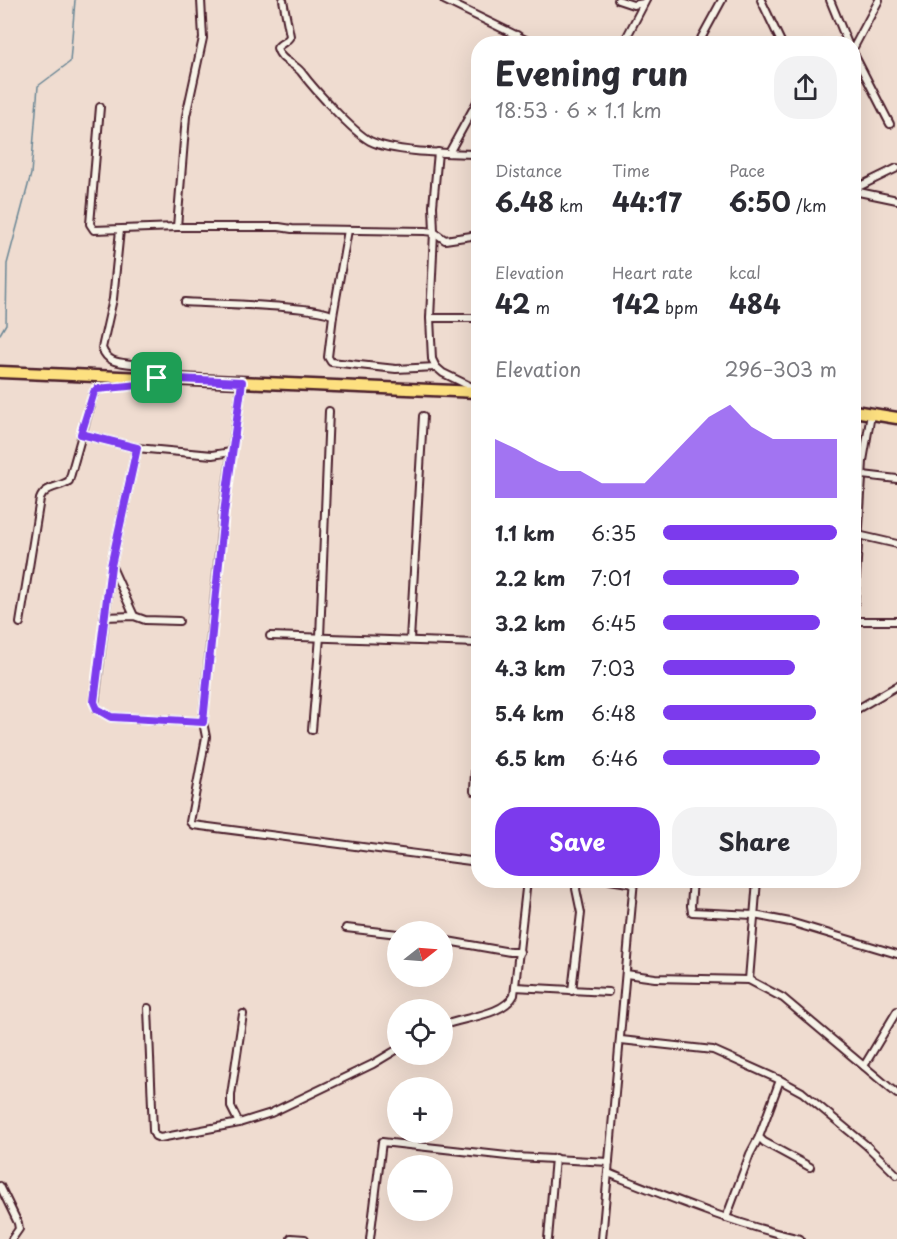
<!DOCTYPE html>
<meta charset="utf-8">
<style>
body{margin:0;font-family:"Playpen Sans",sans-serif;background:#f2f2f3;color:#2b2b33;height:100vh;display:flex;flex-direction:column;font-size:22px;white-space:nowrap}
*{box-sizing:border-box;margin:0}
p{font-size:20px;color:#7c7c81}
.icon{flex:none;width:33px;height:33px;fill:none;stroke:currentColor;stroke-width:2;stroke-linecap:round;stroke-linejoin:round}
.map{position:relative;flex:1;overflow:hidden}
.drawer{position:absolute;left:471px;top:36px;width:390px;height:852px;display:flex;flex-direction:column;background:#fff;border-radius:24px;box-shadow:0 6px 24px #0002}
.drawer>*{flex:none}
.needle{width:39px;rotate:73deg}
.controls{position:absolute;left:387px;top:921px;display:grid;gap:12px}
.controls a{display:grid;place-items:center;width:66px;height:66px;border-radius:50%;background:#fff;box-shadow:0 6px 24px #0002;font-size:30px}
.pin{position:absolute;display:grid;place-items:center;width:51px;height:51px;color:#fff;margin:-26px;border-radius:12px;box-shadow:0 3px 9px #0006}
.round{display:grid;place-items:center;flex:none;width:63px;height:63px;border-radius:24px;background:#f2f2f3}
.overview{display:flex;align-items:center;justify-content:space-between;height:102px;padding:0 24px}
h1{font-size:33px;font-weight:700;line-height:45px}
.figures{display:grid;grid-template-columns:repeat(3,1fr);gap:9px;height:102px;padding:6px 24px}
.figures div{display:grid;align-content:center}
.figures b{font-size:26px;font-weight:700}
.figures small{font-size:16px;font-weight:400}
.figures p{font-size:16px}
.chart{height:168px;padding:12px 24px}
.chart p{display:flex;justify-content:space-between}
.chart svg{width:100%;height:108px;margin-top:6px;fill:#7c3aed;opacity:.7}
.cta{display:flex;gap:12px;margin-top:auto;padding:12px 24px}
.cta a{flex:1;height:69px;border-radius:24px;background:#7c3aed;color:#fff;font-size:24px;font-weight:700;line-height:69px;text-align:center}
.cta a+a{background:#f2f2f3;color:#2b2b33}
ul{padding:0 24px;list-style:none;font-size:20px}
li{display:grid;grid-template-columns:96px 72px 1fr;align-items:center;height:45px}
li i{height:15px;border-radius:8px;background:#7c3aed}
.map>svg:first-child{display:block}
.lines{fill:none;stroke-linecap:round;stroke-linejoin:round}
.stream{stroke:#698695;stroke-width:1.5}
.minor-casing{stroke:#4a1f2b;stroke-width:10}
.primary-casing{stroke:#4a1f2b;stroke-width:15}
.minor{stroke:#f7f3e8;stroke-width:6}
.primary{stroke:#fde080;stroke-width:10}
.route-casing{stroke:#fff;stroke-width:12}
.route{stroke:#7c3aed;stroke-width:8}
</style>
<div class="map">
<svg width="897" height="1239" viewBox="0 0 897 1239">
<rect width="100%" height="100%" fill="#efdcd0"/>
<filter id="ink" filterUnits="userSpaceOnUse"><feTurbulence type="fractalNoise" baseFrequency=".0167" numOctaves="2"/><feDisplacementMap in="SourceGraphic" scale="12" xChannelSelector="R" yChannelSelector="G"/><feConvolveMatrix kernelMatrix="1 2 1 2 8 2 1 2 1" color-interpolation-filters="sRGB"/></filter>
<g filter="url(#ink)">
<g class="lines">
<path class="stream" d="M0 334 6 324 7 264 31 174 38 86 70 62 75 0"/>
<defs>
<g id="minor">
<path d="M283 0 290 36C288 42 280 43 277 48 281 62 294 62 302 73 314 89 353 132 370 141 394 153 451 153 478 154"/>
<path d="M444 0 534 44"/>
<path d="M618 0 633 5 644 3"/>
<path d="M761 0 782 44"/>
<path d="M830 0 848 44"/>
<path d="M512 44 517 35"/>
<path d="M623 44 646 0"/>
<path d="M698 44 722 0"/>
<path d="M854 47 879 0"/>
<path d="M854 54 890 124"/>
<path d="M100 107 90 224 94 230 177 227H279L292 229 425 231 434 232 445 240 478 235"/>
<path d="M438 152 433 206 434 232 430 318 432 359 436 367 443 373 478 390"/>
<path d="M449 153 478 100"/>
<path d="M854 189 897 168"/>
<path d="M854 191 897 200"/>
<path d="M177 227 186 116 203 38 201 0"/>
<path d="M185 302C210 304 319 305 333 316L328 357 331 362 396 369 436 367"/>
<path d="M333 316 348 230"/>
<path d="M430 318H478"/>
<path d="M242 382 223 513 210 645 203 722 206 737 190 822 193 825 478 862"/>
<path d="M81 434 137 448 212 455 231 452"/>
<path d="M137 448 111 566 95 703 97 709 111 717 203 722"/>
<path d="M863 475 897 479"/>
<path d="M858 535 897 544"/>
<path d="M112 567 134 616"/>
<path d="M854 610 863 461 871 414"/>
<path d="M104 617 134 616 145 620 179 621"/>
<path d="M854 621H897"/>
<path d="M20 623 40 499C45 486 58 488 69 481L94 392 103 387 139 385 157 378C152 374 148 368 141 366 126 361 109 367 102 348L113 299 120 230"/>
<path d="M270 636 478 643"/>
<path d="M410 640 423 416"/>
<path d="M854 711 897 686"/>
<path d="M312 730 320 637 329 411"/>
<path d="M474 791 478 716"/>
<path d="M610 880 634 884"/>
<path d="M693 880 691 906 692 912 754 915 790 922 897 954"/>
<path d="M346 928 398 934"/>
<path d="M442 940 510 952H520"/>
<path d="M626 974 655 978 749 980 783 998 897 1094"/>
<path d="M749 980 757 880"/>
<path d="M515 987 608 992"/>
<path d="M572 991 581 913 576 889 578 880"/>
<path d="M148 1008 153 1131 155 1136 160 1138 239 1123 271 1113 373 1064 398 1049"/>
<path d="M442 1026C463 1017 503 1016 514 995L527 880"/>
<path d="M621 1040 713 1050 780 1080 802 1092 866 1145 897 1175"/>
<path d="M864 1066 897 1011"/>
<path d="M780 1080 759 1137 764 1142 810 1167"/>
<path d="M239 1123 231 1107V1095L243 1014"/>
<path d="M608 1173C671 1198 734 1224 800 1239"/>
<path d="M0 1186 18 1223 19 1229 12 1239"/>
<path d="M726 1218 750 1154 759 1137"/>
<path d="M291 1238 305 1239"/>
<path d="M370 1239 382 1142 516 1157 609 1162"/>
<path d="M548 1239 555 1158"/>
<path d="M602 1239 634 880"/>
</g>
<g id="primary">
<path d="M0 372 478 392"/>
<path d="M854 411 897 418"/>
</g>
</defs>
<use href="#minor" class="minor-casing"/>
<use href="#primary" class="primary-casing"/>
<use href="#minor" class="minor"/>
<use href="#primary" class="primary"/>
</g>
</g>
<g class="lines" filter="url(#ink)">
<defs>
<path id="route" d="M157 378 242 382 224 513 203 722 111 717 97 709 94 702 111 566 137 448 81 434 94 392 97 389 139 385Z"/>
</defs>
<use href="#route" class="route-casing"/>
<use href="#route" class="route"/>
</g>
</svg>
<div class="controls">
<a><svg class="needle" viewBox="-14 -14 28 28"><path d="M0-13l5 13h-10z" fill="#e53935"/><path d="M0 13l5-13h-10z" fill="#7c7c81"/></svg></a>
<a><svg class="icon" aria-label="locate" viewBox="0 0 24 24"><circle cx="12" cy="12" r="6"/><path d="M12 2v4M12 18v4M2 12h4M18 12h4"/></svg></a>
<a>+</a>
<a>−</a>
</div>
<div class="pin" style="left:157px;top:378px;background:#1e9e55"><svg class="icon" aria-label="arrive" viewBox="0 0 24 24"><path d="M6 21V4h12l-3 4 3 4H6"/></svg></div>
<section class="drawer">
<div class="overview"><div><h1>Evening run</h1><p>18:53 · 6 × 1.1 km</p></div><a class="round"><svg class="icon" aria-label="share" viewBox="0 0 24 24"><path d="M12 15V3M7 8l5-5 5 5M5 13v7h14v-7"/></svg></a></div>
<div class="figures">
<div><p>Distance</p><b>6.48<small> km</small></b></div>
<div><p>Time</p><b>44:17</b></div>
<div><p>Pace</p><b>6:50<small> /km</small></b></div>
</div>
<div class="figures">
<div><p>Elevation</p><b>42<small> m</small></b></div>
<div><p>Heart rate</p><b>142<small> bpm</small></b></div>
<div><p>kcal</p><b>484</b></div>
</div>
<div class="chart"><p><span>Elevation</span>296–303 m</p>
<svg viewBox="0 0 160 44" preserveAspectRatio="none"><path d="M0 44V20L10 24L20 29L30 33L40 33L50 38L60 38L70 38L80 29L90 20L100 11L110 6L120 15L130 20L140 20L150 20L160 20V44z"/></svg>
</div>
<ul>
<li><b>1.1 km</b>6:35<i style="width:100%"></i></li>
<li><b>2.2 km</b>7:01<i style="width:78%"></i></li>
<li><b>3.2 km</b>6:45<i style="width:90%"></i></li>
<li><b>4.3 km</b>7:03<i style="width:76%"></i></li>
<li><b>5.4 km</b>6:48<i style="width:88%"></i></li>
<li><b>6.5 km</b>6:46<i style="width:90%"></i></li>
</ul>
<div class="cta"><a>Save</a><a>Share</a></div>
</section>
</div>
